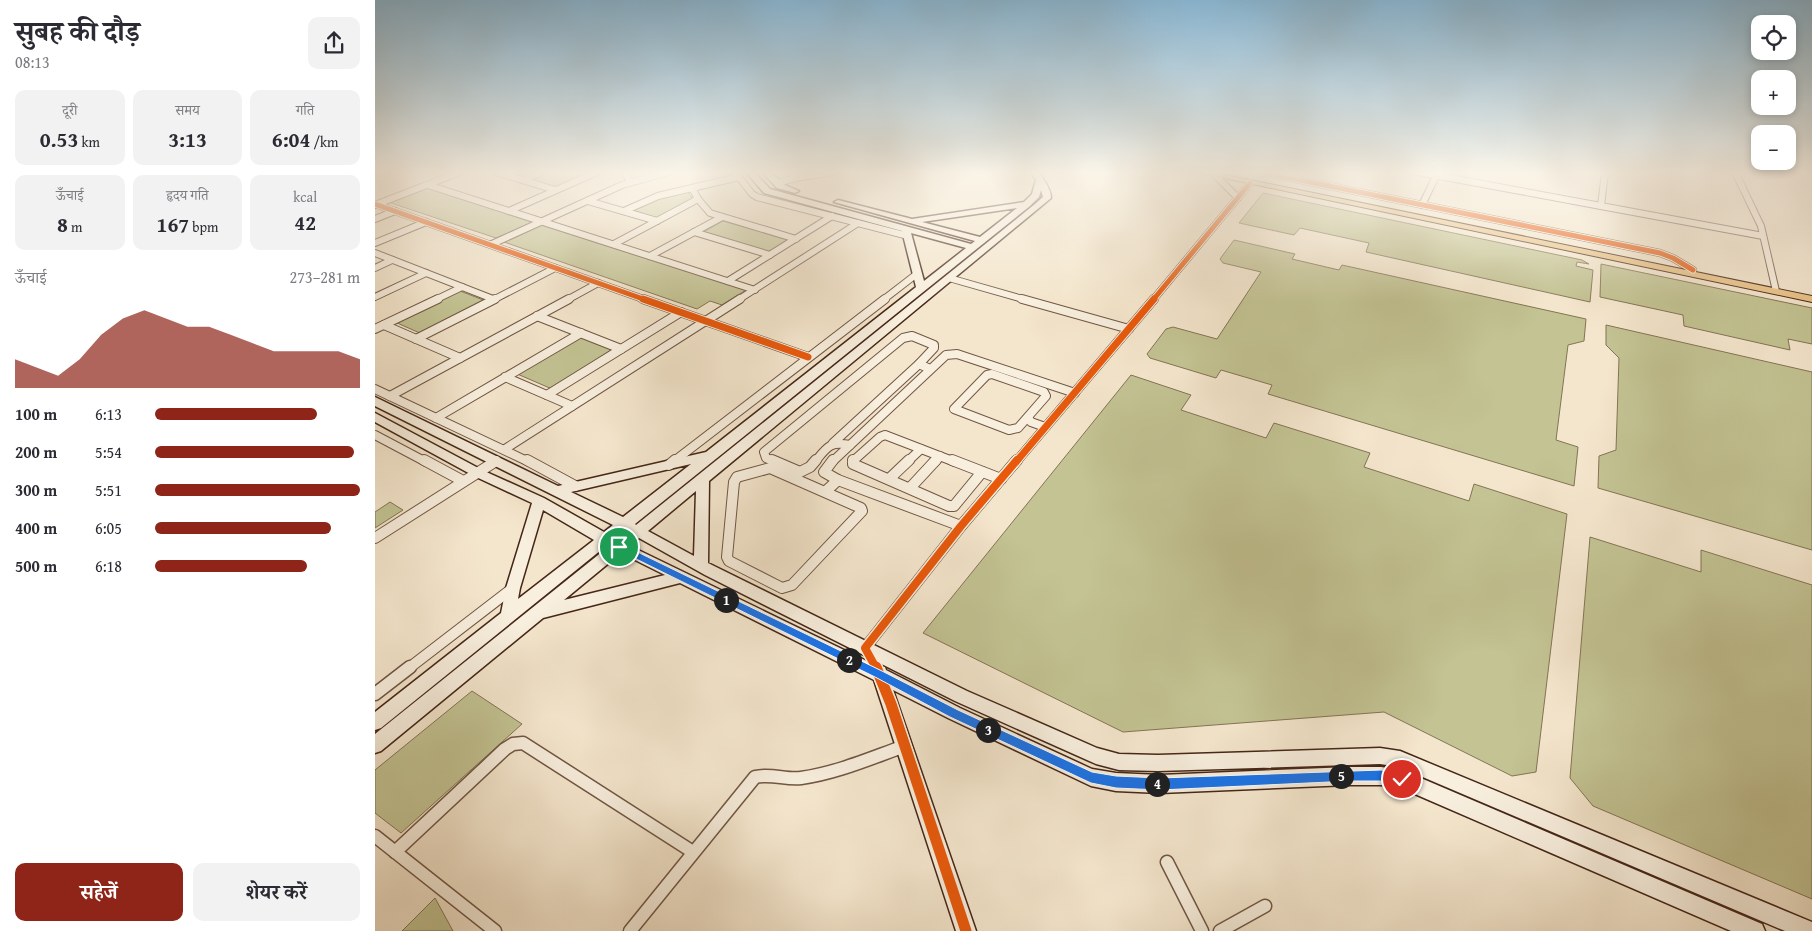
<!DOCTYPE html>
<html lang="hi">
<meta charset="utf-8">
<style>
body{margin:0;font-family:"Gentium Book Plus","Noto Serif Devanagari",serif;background:#f2f2f3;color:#2b2b33;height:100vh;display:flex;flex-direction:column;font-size:19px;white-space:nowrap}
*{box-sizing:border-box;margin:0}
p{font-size:16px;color:#7c7c81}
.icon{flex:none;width:28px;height:28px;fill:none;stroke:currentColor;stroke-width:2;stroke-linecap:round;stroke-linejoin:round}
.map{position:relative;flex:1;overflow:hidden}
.details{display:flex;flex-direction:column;background:#fff;width:375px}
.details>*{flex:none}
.controls{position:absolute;left:1376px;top:15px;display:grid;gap:10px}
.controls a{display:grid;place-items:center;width:45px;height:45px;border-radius:10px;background:#fff;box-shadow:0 2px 8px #0003;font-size:25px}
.pin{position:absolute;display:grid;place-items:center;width:42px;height:42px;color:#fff;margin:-21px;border:2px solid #fff;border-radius:50%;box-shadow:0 1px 5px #0007}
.km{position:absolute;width:25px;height:25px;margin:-12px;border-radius:50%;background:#222;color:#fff;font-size:14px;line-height:25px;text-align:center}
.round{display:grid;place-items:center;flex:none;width:52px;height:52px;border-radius:10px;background:#f2f2f3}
.summary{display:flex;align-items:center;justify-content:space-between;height:85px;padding:0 15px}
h1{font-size:28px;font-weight:700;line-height:38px}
.figures{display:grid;grid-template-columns:repeat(3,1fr);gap:8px;height:85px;padding:5px 15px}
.figures div{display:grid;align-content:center;border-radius:10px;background:#f2f2f3;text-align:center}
.figures b{font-size:21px;font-weight:700}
.figures small{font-size:14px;font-weight:400}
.figures p{font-size:14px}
.chart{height:140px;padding:10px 15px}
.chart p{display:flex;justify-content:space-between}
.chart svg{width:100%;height:90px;margin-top:5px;fill:#8f2418;opacity:.7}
.action{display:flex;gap:10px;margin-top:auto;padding:10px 15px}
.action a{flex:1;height:58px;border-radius:10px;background:#8f2418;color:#fff;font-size:20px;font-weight:700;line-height:58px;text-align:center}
.action a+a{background:#f2f2f3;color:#2b2b33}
ul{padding:0 15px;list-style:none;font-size:16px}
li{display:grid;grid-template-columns:80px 60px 1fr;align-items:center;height:38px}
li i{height:12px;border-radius:6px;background:#8f2418}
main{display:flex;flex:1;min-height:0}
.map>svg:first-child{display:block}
.green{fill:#c3c393;stroke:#847455}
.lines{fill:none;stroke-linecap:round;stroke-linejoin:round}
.street-far3-casing{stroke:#715644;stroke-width:8}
.street-far2-casing{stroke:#715644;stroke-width:10}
.street-far1-casing{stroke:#715644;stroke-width:12}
.street-casing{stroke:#715644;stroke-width:15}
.secondary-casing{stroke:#452617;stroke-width:3}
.primary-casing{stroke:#452617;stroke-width:2}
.street-far3{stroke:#f8efde;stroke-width:6}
.street-far2{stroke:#f8efde;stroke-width:8}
.street-far1{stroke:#f8efde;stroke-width:10}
.street{stroke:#f8efde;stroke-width:12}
.secondary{fill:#f8efde;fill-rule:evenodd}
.primary{fill:#eac386;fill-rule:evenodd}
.cycleway-far3-casing{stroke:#f8efde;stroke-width:7}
.cycleway-far2-casing{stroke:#f8efde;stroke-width:9}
.cycleway-far1-casing{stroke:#f8efde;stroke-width:11}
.cycleway-casing{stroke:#f8efde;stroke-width:14}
.cycleway-far3{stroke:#e8590c;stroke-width:5}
.cycleway-far2{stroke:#e8590c;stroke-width:7}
.cycleway-far1{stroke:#e8590c;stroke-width:8}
.cycleway{stroke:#e8590c;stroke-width:11}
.route{fill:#1a73e8;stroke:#fff}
</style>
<main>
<section class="details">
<div class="summary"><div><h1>सुबह की दौड़</h1><p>08:13</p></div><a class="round"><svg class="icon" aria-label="share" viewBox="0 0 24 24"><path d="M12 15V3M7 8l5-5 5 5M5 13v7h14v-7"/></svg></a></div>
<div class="figures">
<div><p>दूरी</p><b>0.53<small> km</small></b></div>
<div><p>समय</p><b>3:13</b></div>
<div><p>गति</p><b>6:04<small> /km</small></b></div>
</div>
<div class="figures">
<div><p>ऊँचाई</p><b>8<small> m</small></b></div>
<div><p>हृदय गति</p><b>167<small> bpm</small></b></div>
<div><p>kcal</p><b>42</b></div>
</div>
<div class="chart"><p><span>ऊँचाई</span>273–281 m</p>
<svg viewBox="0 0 160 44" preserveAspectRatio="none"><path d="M0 44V30L10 34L20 38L30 30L40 18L50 10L60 6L70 10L80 14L90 14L100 18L110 22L120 26L130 26L140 26L150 26L160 30V44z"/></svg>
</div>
<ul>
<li><b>100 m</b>6:13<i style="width:79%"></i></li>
<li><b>200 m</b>5:54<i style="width:97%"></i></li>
<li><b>300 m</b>5:51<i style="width:100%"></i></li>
<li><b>400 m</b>6:05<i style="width:86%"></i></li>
<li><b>500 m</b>6:18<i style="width:74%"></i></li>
</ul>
<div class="action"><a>सहेजें</a><a>शेयर करें</a></div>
</section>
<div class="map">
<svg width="1437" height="931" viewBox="0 0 1437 931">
<rect width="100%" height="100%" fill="#f4e6cd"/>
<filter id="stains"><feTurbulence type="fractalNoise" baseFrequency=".004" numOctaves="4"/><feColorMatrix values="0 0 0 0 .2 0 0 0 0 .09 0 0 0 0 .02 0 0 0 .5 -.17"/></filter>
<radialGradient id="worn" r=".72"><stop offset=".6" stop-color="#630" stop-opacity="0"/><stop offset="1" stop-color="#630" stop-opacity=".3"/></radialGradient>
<g class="green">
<path d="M175 172H214L181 187 157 180Z"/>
<path d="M52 187 159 222 121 238 13 202Z"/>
<path d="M313 192 318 200 282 218 258 210 279 199Z"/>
<path d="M888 193 1207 260 1214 264 1202 262 1201 266 1218 270 1215 302 991 252 994 243 925 228 919 235 864 223Z"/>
<path d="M348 221 415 240 394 252 328 232Z"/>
<path d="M169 223 371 290 347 305 335 301 322 309 129 242Z"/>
<path d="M859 240 920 254 917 259 964 270 967 265 1211 319 1209 341 1193 345 1181 440 1203 447 1199 486 893 394 897 385 846 370 841 378 775 358 772 354 791 329 798 327 842 339 886 272 848 263 845 259Z"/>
<path d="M1226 264 1437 308V344L1413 339 1415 350 1309 326 1308 315 1225 297Z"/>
<path d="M85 291 111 301 47 334 20 322Z"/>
<path d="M1231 325 1437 372V550L1223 488 1224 456 1241 450 1244 358 1231 345Z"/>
<path d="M203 336 239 348 177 389 140 373Z"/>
<path d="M756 375 816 395 806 410 891 438 899 423 995 453 989 467 1094 501 1099 484 1192 514 1161 772 1137 776 1009 712 748 732 548 633Z"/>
<path d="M15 502 28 510 0 528V512Z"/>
<path d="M1215 537 1326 572V550L1437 585V899L1218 806 1195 778Z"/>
<path d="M97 691 147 724 26 833 0 813V770Z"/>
<path d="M60 898 78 931H27Z"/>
</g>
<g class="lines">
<defs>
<g id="street-far3">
<path d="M121 172 180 190"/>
<path d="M250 172 255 182"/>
<path d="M360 172 377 194 382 197 533 236"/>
<path d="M418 172 421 178 457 172"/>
<path d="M885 172 1285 253 1298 258 1318 270"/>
<path d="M1043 172 1226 206"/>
<path d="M1230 172 1226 206 1388 236"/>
<path d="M1360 172 1386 226 1401 291"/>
<path d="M0 173 2 172"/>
<path d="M840 175 863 198"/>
<path d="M148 180 167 172"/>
<path d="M402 183 421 178"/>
<path d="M53 185 380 290"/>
<path d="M317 188 323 199 335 213 421 239"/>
<path d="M213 201 282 221"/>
<path d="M0 204 271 300"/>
<path d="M0 205 85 172"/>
<path d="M1047 205 1061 176"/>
<path d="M134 211 222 172"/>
<path d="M249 211 283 196 364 177"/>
<path d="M0 219 20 211"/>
<path d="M319 232 395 255"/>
<path d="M0 243 51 222"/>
<path d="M117 244 247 185 294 172"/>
<path d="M239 244 323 199"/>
<path d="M0 253 118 299"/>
<path d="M275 256 347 217"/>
<path d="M0 268 17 260"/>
<path d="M574 278 651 300"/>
<path d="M353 281 457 216"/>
<path d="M0 297 51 273"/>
<path d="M60 300 87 287"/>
<path d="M118 300 180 268"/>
<path d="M192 300 223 283"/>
<path d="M363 300 483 223"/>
<path d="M508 300 543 273"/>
<path d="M778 300 875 183"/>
</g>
<g id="street-far2">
<path d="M268 299 433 357"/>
<path d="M647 299 754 329"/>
<path d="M162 316 246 349"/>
<path d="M9 325 85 358"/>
<path d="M0 329 63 299"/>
<path d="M41 339 120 299"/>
<path d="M617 374 669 392 671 396 643 428 634 430 579 409 612 375Z"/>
<path d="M130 377 197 406"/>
<path d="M0 389 154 462"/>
<path d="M172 395 306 312"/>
<path d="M15 396 194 299"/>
<path d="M61 418 206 333"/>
<path d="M653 418 656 422 670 427"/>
<path d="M0 435 51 462"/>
<path d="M458 443 544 364"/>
<path d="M130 449 365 299"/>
<path d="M298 462 510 299"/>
<path d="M400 462 391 458 389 452 528 338 537 336 559 345V348L544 364 555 369"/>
<path d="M440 462C452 447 455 441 475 445"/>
<path d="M457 462 571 355 582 354 700 393"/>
<path d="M477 462 505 437 510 435 580 462"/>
<path d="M532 462 546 449"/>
<path d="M560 462 565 456"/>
<path d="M641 462 779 299"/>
</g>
<g id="street-far1">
<path d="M49 460 88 481"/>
<path d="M152 460 200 486"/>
<path d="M397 460 425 472 435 467 441 460"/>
<path d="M458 460 449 472 463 480 586 526"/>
<path d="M478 460V464L574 506H579L607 472"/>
<path d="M577 460 626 479"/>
<path d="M294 465 300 460"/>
<path d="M395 468 486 508 487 511 417 585 407 588 354 561 352 557 359 482 362 477Z"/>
<path d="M514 479 534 460"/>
<path d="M535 488 561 460"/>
<path d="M451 491 463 480"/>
<path d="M0 538 121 461"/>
<path d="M490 648 586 526 642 460"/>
<path d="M34 668 138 588"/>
</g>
<g id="street">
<path d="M0 694 35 667"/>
<path d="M0 836 120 931"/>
<path d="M20 852 130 749 138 744 148 743 318 852"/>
<path d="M792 862 827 931"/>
<path d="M255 931 380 777C396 773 411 780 426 778 462 773 496 758 530 746"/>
<path d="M845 931 890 906"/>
</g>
<g id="secondary">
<path d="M371 172H379L395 189 596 244 600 241 459 202 463 200 537 219 649 202 657 194 661 180 656 172H664C668 180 676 188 676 198L334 481 333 563 592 691 722 748 744 754 783 755 1005 748 1025 751 1437 922V931H1410L1024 767 1005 764 783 771 744 770 721 764 580 701 330 575 264 538 255 546 502 666 510 667 511 670 585 708 717 769 741 773 785 775 975 767H1006L1027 770 1387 924 1390 931H1356L1026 788 1006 785H975L785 793 741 791 716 786 573 718 518 690 601 931H581L499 680 305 583 168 618 6 751 0 753V734L233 547 231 546 6 728 0 730V712L126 613 131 588 157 503 99 476 0 422V413L107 470 169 498 229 532 238 525 0 406V397L183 486 331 452 541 287 527 231 389 193ZM666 190 668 197 660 204 261 525 260 524 655 206 664 197ZM642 208 605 237 547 222ZM536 233 591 248 549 281ZM316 464 248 517 196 492ZM321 491 319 556 273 531ZM168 510 219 540 143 599 145 588ZM250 531 252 532 243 540 241 539ZM246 553 290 575 189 600Z"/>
<path d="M387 172H396L408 184 424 191 420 193 402 188Z"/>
</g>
<path id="primary" d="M820 172H837L1437 296V302Z"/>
</defs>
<use href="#street-far3" class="street-far3-casing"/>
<use href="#street-far2" class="street-far2-casing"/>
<use href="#street-far1" class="street-far1-casing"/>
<use href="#street" class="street-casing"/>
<use href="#secondary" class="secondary-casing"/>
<use href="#primary" class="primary-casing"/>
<use href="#street-far3" class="street-far3"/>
<use href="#street-far2" class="street-far2"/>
<use href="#street-far1" class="street-far1"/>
<use href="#street" class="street"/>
<use href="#secondary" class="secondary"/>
<use href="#primary" class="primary"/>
<defs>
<g id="cycleway-far3">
<path d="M885 172 1285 253 1298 258 1318 270"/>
<path d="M0 204 271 300"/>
<path d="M778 300 875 183"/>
</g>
<g id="cycleway-far2">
<path d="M268 299 433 357"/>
<path d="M641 462 779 299"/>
</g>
<path id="cycleway-far1" d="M501 668 490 648 586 526 642 460"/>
<path id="cycleway" d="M501 667 516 704 591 931"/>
</defs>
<use href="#cycleway-far3" class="cycleway-far3-casing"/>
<use href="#cycleway-far2" class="cycleway-far2-casing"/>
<use href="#cycleway-far1" class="cycleway-far1-casing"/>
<use href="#cycleway" class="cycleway-casing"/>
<use href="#cycleway-far3" class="cycleway-far3"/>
<use href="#cycleway-far2" class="cycleway-far2"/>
<use href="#cycleway-far1" class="cycleway-far1"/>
<use href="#cycleway" class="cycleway"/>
</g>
<linearGradient id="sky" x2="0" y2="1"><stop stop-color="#89b8d6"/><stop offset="0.57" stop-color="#faf4e8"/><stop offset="1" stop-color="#faf4e8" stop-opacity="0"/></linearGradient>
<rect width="1437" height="303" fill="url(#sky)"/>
<path class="route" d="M244 543 509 672 583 710 717 772 741 776 785 778 1006 770 1031 775 1033 779 1031 783 1027 785 1006 781H975L785 790 741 788 716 783 575 717 502 678 241 549V544Z"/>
<rect width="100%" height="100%" filter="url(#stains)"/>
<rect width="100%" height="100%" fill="url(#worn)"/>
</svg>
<div class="controls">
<a><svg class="icon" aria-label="locate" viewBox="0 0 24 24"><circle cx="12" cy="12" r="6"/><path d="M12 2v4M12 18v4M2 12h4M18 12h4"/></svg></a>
<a>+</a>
<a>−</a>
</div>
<div class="pin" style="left:244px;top:547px;background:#1e9e55"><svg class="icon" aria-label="arrive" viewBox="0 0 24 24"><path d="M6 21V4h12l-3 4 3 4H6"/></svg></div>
<div class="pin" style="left:1027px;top:779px;background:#d93025"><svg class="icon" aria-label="check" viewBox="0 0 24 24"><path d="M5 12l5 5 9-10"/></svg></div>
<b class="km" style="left:351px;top:600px">1</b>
<b class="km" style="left:474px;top:660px">2</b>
<b class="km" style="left:613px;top:730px">3</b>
<b class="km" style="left:782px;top:784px">4</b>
<b class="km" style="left:966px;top:776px">5</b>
</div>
</main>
